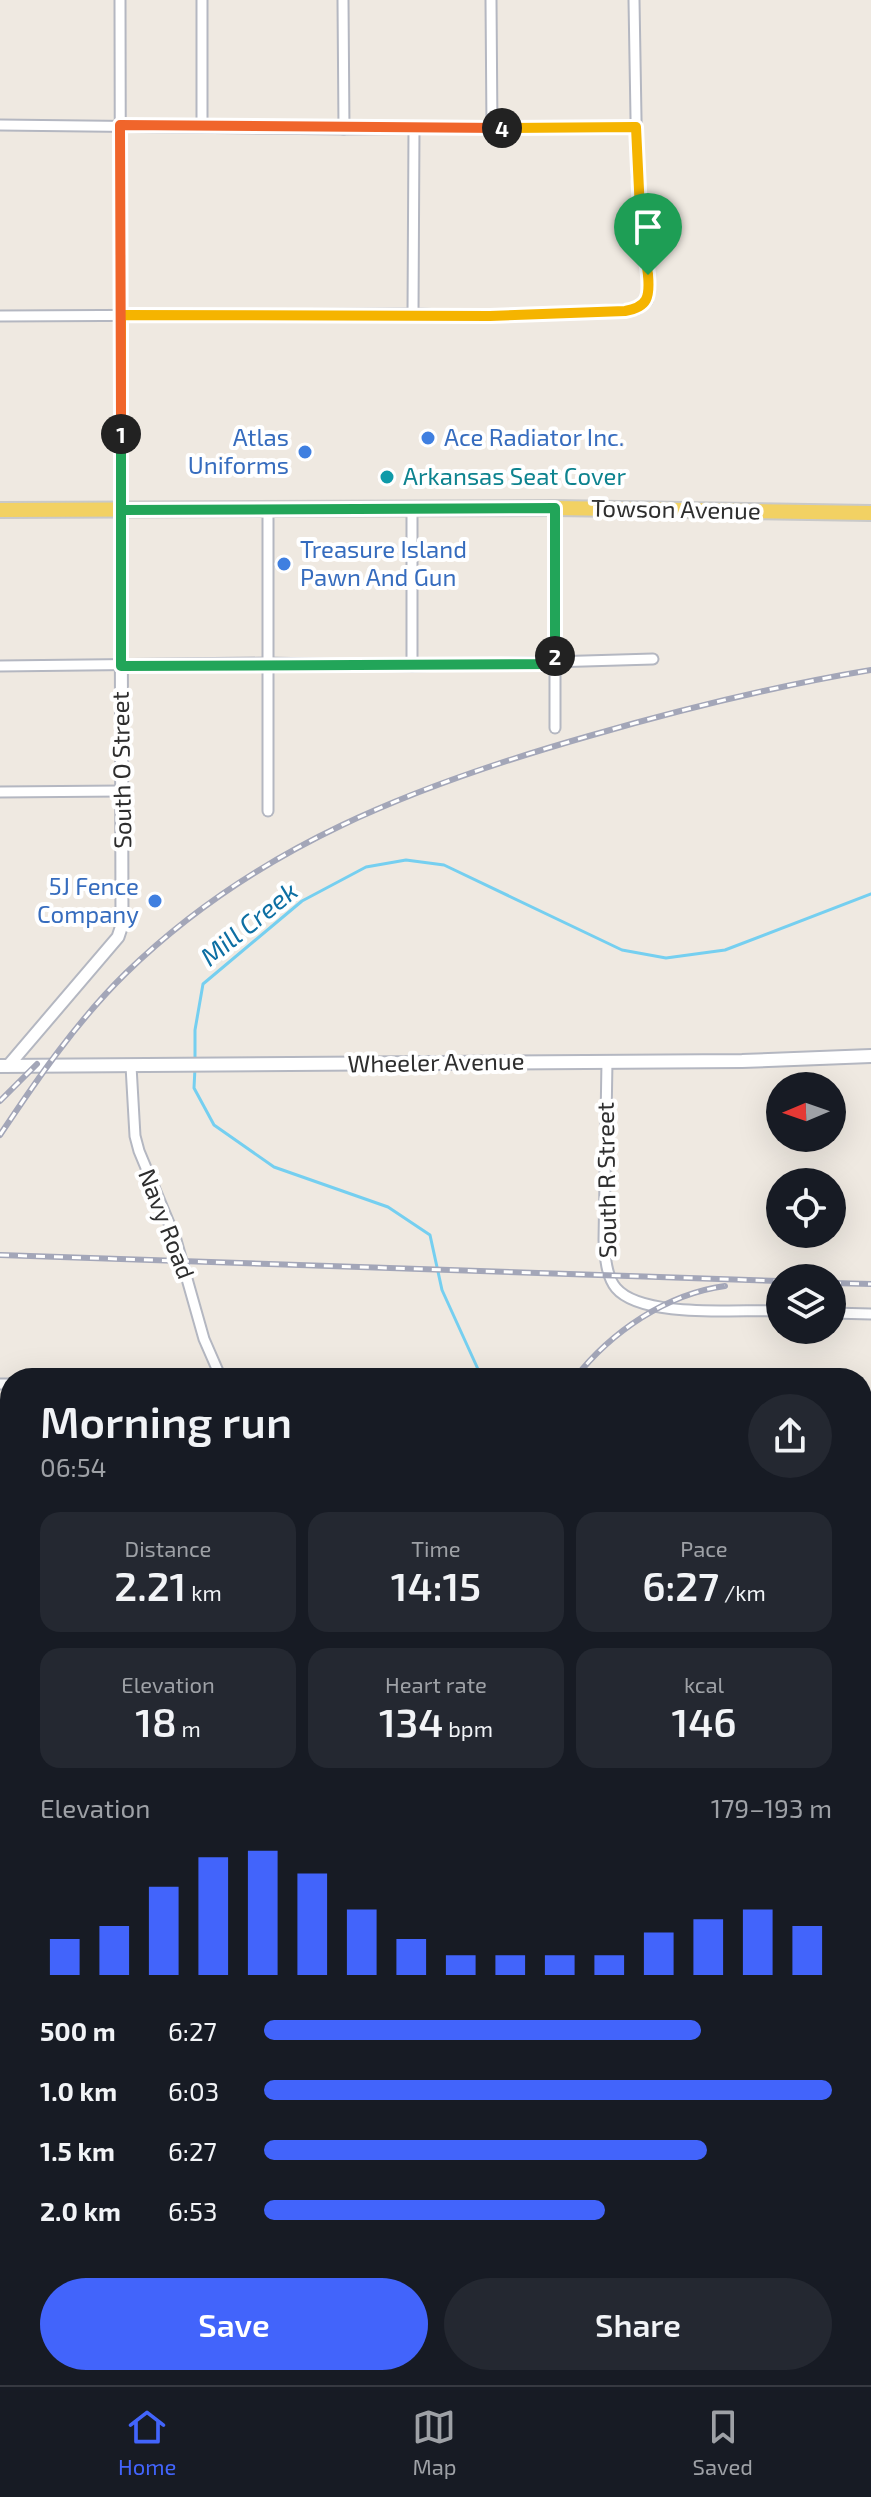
<!DOCTYPE html>
<meta charset="utf-8">
<style>
body{margin:0;font-family:"Exo 2",sans-serif;background:#242831;color:#f1f3f6;height:100vh;display:flex;flex-direction:column;font-size:30px;white-space:nowrap}
*{box-sizing:border-box;margin:0}
p{font-size:26px;color:#9ea1a6}
.icon{flex:none;width:44px;height:44px;fill:none;stroke:currentColor;stroke-width:2;stroke-linecap:round;stroke-linejoin:round}
.map{position:relative;flex:1;overflow:hidden}
.panel{position:absolute;left:0px;top:1368px;width:872px;height:1018px;display:flex;flex-direction:column;background:#171b24;border-radius:32px 32px 0 0;box-shadow:0 8px 32px #0002}
.panel>*{flex:none}
.needle{width:52px;rotate:268deg}
.buttons{position:absolute;left:766px;top:1072px;display:grid;gap:16px}
.buttons a{display:grid;place-items:center;width:80px;height:80px;border-radius:50%;background:#171b24;box-shadow:0 8px 32px #0002;font-size:40px}
.pin{position:absolute;display:grid;place-items:center;width:68px;height:68px;color:#fff;margin:-82px -34px;border-radius:50% 50% 50% 0;rotate:-45deg;box-shadow:0 0 8px #0007}
.pin .icon{rotate:45deg}
.km{position:absolute;width:40px;height:40px;margin:-20px;border-radius:50%;background:#222;color:#fff;font-size:22px;line-height:40px;text-align:center}
.round{display:grid;place-items:center;flex:none;width:84px;height:84px;border-radius:42px;background:#242831}
.head{display:flex;align-items:center;justify-content:space-between;height:136px;padding:0 40px}
h1{font-size:44px;font-weight:600;line-height:60px}
.stats{display:grid;grid-template-columns:repeat(3,1fr);gap:12px;height:136px;padding:8px 40px}
.stats div{display:grid;align-content:center;border-radius:20px;background:#242831;text-align:center}
.stats b{font-size:40px;font-weight:600}
.stats small{font-size:22px;font-weight:400}
.stats p{font-size:22px}
.chart{height:224px;padding:16px 40px}
.chart p{display:flex;justify-content:space-between}
.chart svg{width:100%;height:144px;margin-top:8px;stroke:#4264fb;stroke-width:6}
.action{display:flex;gap:16px;margin-top:auto;padding:16px 40px}
.action a{flex:1;height:92px;border-radius:48px;background:#4264fb;color:#fff;font-size:32px;font-weight:600;line-height:92px;text-align:center}
.action a+a{background:#242831;color:#f1f3f6}
ul{padding:0 40px;list-style:none;font-size:26px}
li{display:grid;grid-template-columns:128px 96px 1fr;align-items:center;height:60px}
li i{height:20px;border-radius:10px;background:#4264fb}
.dock{display:flex;justify-content:space-around;align-items:center;height:112px;border-top:2px solid #363941;background:#171b24;font-size:22px;color:#9ea1a6}
.dock a{display:grid;justify-items:center;gap:4px}
.dock .on{color:#4264fb}
.map>svg:first-child{display:block}
.lines{fill:none;stroke-linecap:round;stroke-linejoin:round}
.stream{stroke:#75cff0;stroke-width:3}
.river{stroke:#75cff0;stroke-width:16}
.minor-casing{stroke:#b4b7c1;stroke-width:13}
.tertiary-casing{stroke:#b4b7c1;stroke-width:15}
.secondary-casing{stroke:#b4b7c1;stroke-width:16}
.primary-casing{stroke:#c9c9c9;stroke-width:18}
.minor{stroke:#fff;stroke-width:9}
.tertiary{stroke:#fff;stroke-width:11}
.secondary{stroke:#fff;stroke-width:12}
.primary{stroke:#f2d163;stroke-width:14}
.rail-casing{stroke:#a3a6b8;stroke-width:6}
.rail{stroke:#fff;stroke-width:3;stroke-dasharray:9;stroke-linecap:butt}
.split-1-casing{stroke:#fff;stroke-width:16}
.split-2-casing{stroke:#fff;stroke-width:16}
.split-3-casing{stroke:#fff;stroke-width:16}
.split-4-casing{stroke:#fff;stroke-width:16}
.split-5-casing{stroke:#fff;stroke-width:16}
.split-1{stroke:#f5b400;stroke-width:10}
.split-2{stroke:#22a559;stroke-width:10}
.split-3{stroke:#22a559;stroke-width:10}
.split-4{stroke:#f0652b;stroke-width:10}
.split-5{stroke:#f5b400;stroke-width:10}
.shop-dot{fill:#3f7fe0;stroke:#fff;stroke-width:3}
.culture-dot{fill:#0f9aa8;stroke:#fff;stroke-width:3}
.labels{text-anchor:middle;stroke-width:8;stroke-linejoin:round;paint-order:stroke}
.shop-label{font-size:24px;fill:#366cbe;stroke:#fff;text-anchor:end}
.culture-label{font-size:24px;fill:#0d838f;stroke:#fff;text-anchor:start}
.street-label{font-size:24px;fill:#2e2e2e;stroke:#fff}
.water-label{font-size:26px;font-style:italic;fill:#0d6fa3;stroke:#fff}
</style>
<div class="map">
<svg width="871" height="2385" viewBox="0 0 871 2385">
<rect width="100%" height="100%" fill="#efe9e1"/>
<g class="lines">
<g class="stream">
<path d="M195 1060V1030L203 984 302 901 366 867 406 860 444 865 622 950 666 958 725 950 871 894"/>
<path d="M195 1068 194 1088 214 1125 274 1167 388 1207 430 1235 442 1290 482 1378"/>
</g>
<g class="river">
<path d="M0 1746H10"/>
<path d="M862 2314 871 2324"/>
</g>
<defs>
<g id="minor">
<path d="M120 0 121 510"/>
<path d="M202 0V127"/>
<path d="M343 0 344 129"/>
<path d="M491 0 492 129"/>
<path d="M0 125 344 129 636 127"/>
<path d="M413 314 414 128"/>
<path d="M0 316 413 314 490 316 637 309 647 301 649 290 637 176 634 0"/>
<path d="M555 508V728"/>
<path d="M268 509V811"/>
<path d="M0 666 267 663 412 666 653 659"/>
<path d="M412 666V508"/>
<path d="M0 792 122 791"/>
<path d="M607 1061 604 1240C605 1255 606 1276 616 1288 642 1319 740 1309 780 1311"/>
<path d="M131 1066 135 1136 139 1151 176 1240 204 1339 221 1378"/>
<path d="M832 1313 871 1314"/>
<path d="M0 1384H10"/>
</g>
<path id="tertiary" d="M8 1066 118 937 122 925 121 510"/>
<path id="secondary" d="M0 1066 742 1061 871 1056"/>
<path id="primary" d="M0 510 555 508 871 513"/>
</defs>
<use href="#minor" class="minor-casing"/>
<use href="#tertiary" class="tertiary-casing"/>
<use href="#secondary" class="secondary-casing"/>
<use href="#primary" class="primary-casing"/>
<use href="#minor" class="minor"/>
<use href="#tertiary" class="tertiary"/>
<use href="#secondary" class="secondary"/>
<use href="#primary" class="primary"/>
<defs>
<g id="rail">
<path d="M0 1101 37 1064"/>
<path d="M0 1135C38 1078 77 1021 126 973 256 846 417 785 589 736 682 709 775 686 871 670"/>
<path d="M0 1255 780 1281"/>
<path d="M832 1283 871 1284"/>
<path d="M575 1378C611 1332 666 1294 725 1286"/>
</g>
</defs>
<use href="#rail" class="rail-casing"/>
<use href="#rail" class="rail"/>
</g>
<g class="lines">
<defs>
<path id="split-1" d="M121 434V315L490 316 625 311C648 307 650 297 648 275"/>
<path id="split-2" d="M121 434V666L555 664V656"/>
<path id="split-3" d="M121 417V510L555 508V656"/>
<path id="split-4" d="M121 417 120 125 502 128"/>
<path id="split-5" d="M502 128 636 127 640 211 648 275"/>
</defs>
<use href="#split-1" class="split-1-casing"/>
<use href="#split-2" class="split-2-casing"/>
<use href="#split-3" class="split-3-casing"/>
<use href="#split-4" class="split-4-casing"/>
<use href="#split-5" class="split-5-casing"/>
<use href="#split-1" class="split-1"/>
<use href="#split-2" class="split-2"/>
<use href="#split-3" class="split-3"/>
<use href="#split-4" class="split-4"/>
<use href="#split-5" class="split-5"/>
</g>
<g class="shop-dot">
<circle cx="428" cy="438" r="8"/>
<circle cx="305" cy="452" r="8"/>
<circle cx="284" cy="564" r="8"/>
<circle cx="155" cy="901" r="8"/>
</g>
<circle class="culture-dot" cx="387" cy="477" r="8"/>
<g class="labels">
<g class="shop-label">
<text x="289" y="446">Atlas<tspan x="289" dy="28">Uniforms</tspan></text>
<text x="444" y="446" text-anchor="start">Ace Radiator Inc.</text>
<text x="300" y="558" text-anchor="start">Treasure Island<tspan x="300" dy="28">Pawn And Gun</tspan></text>
<text x="139" y="895">5J Fence<tspan x="139" dy="28">Company</tspan></text>
</g>
<g class="culture-label">
<text x="403" y="485">Arkansas Seat Cover</text>
</g>
<g class="street-label">
<text transform="translate(676 510) rotate(1)" y="8">Towson Avenue</text>
<text transform="translate(122 770) rotate(-91)" y="8">South O Street</text>
<text transform="translate(436 1063) rotate(-1)" y="8">Wheeler Avenue</text>
<text transform="translate(607 1180) rotate(-91)" y="8">South R Street</text>
<text transform="translate(166 1224) rotate(69)" y="8">Navy Road</text>
</g>
<g class="water-label">
<text transform="translate(249 924) rotate(-39)" y="9">Mill Creek</text>
</g>
</g>
</svg>
<div class="buttons">
<a><svg class="needle" viewBox="-14 -14 28 28"><path d="M0-13l5 13h-10z" fill="#e53935"/><path d="M0 13l5-13h-10z" fill="#9ea1a6"/></svg></a>
<a><svg class="icon" aria-label="locate" viewBox="0 0 24 24"><circle cx="12" cy="12" r="6"/><path d="M12 2v4M12 18v4M2 12h4M18 12h4"/></svg></a>
<a><svg class="icon" aria-label="layers" viewBox="0 0 24 24"><path d="M12 4l9 5-9 5-9-5zM3 14l9 5 9-5"/></svg></a>
</div>
<div class="pin" style="left:648px;top:275px;background:#1e9e55"><svg class="icon" aria-label="arrive" viewBox="0 0 24 24"><path d="M6 21V4h12l-3 4 3 4H6"/></svg></div>
<b class="km" style="left:121px;top:434px">1</b>
<b class="km" style="left:555px;top:656px">2</b>
<b class="km" style="left:502px;top:128px">4</b>
<section class="panel">
<div class="head"><div><h1>Morning run</h1><p>06:54</p></div><a class="round"><svg class="icon" aria-label="share" viewBox="0 0 24 24"><path d="M12 15V3M7 8l5-5 5 5M5 13v7h14v-7"/></svg></a></div>
<div class="stats">
<div><p>Distance</p><b>2.21<small> km</small></b></div>
<div><p>Time</p><b>14:15</b></div>
<div><p>Pace</p><b>6:27<small> /km</small></b></div>
</div>
<div class="stats">
<div><p>Elevation</p><b>18<small> m</small></b></div>
<div><p>Heart rate</p><b>134<small> bpm</small></b></div>
<div><p>kcal</p><b>146</b></div>
</div>
<div class="chart"><p><span>Elevation</span>179–193 m</p>
<svg viewBox="0 0 160 44" preserveAspectRatio="none"><path d="M5 44V33M15 44V29M25 44V17M35 44V8M45 44V6M55 44V13M65 44V24M75 44V33M85 44V38M95 44V38M105 44V38M115 44V38M125 44V31M135 44V27M145 44V24M155 44V29"/></svg>
</div>
<ul>
<li><b>500 m</b>6:27<i style="width:77%"></i></li>
<li><b>1.0 km</b>6:03<i style="width:100%"></i></li>
<li><b>1.5 km</b>6:27<i style="width:78%"></i></li>
<li><b>2.0 km</b>6:53<i style="width:60%"></i></li>
</ul>
<div class="action"><a>Save</a><a>Share</a></div>
</section>
</div>
<nav class="dock">
<a class="on"><svg class="icon" aria-label="home" viewBox="0 0 24 24"><path d="M3 11l9-7 9 7M6 9v11h12V9"/></svg>Home</a>
<a><svg class="icon" aria-label="map" viewBox="0 0 24 24"><path d="M3 6l6-2 6 2 6-2v14l-6 2-6-2-6 2zM9 4v14M15 6v14"/></svg>Map</a>
<a><svg class="icon" aria-label="saved" viewBox="0 0 24 24"><path d="M7 4h10v16l-5-4-5 4z"/></svg>Saved</a>
</nav>
